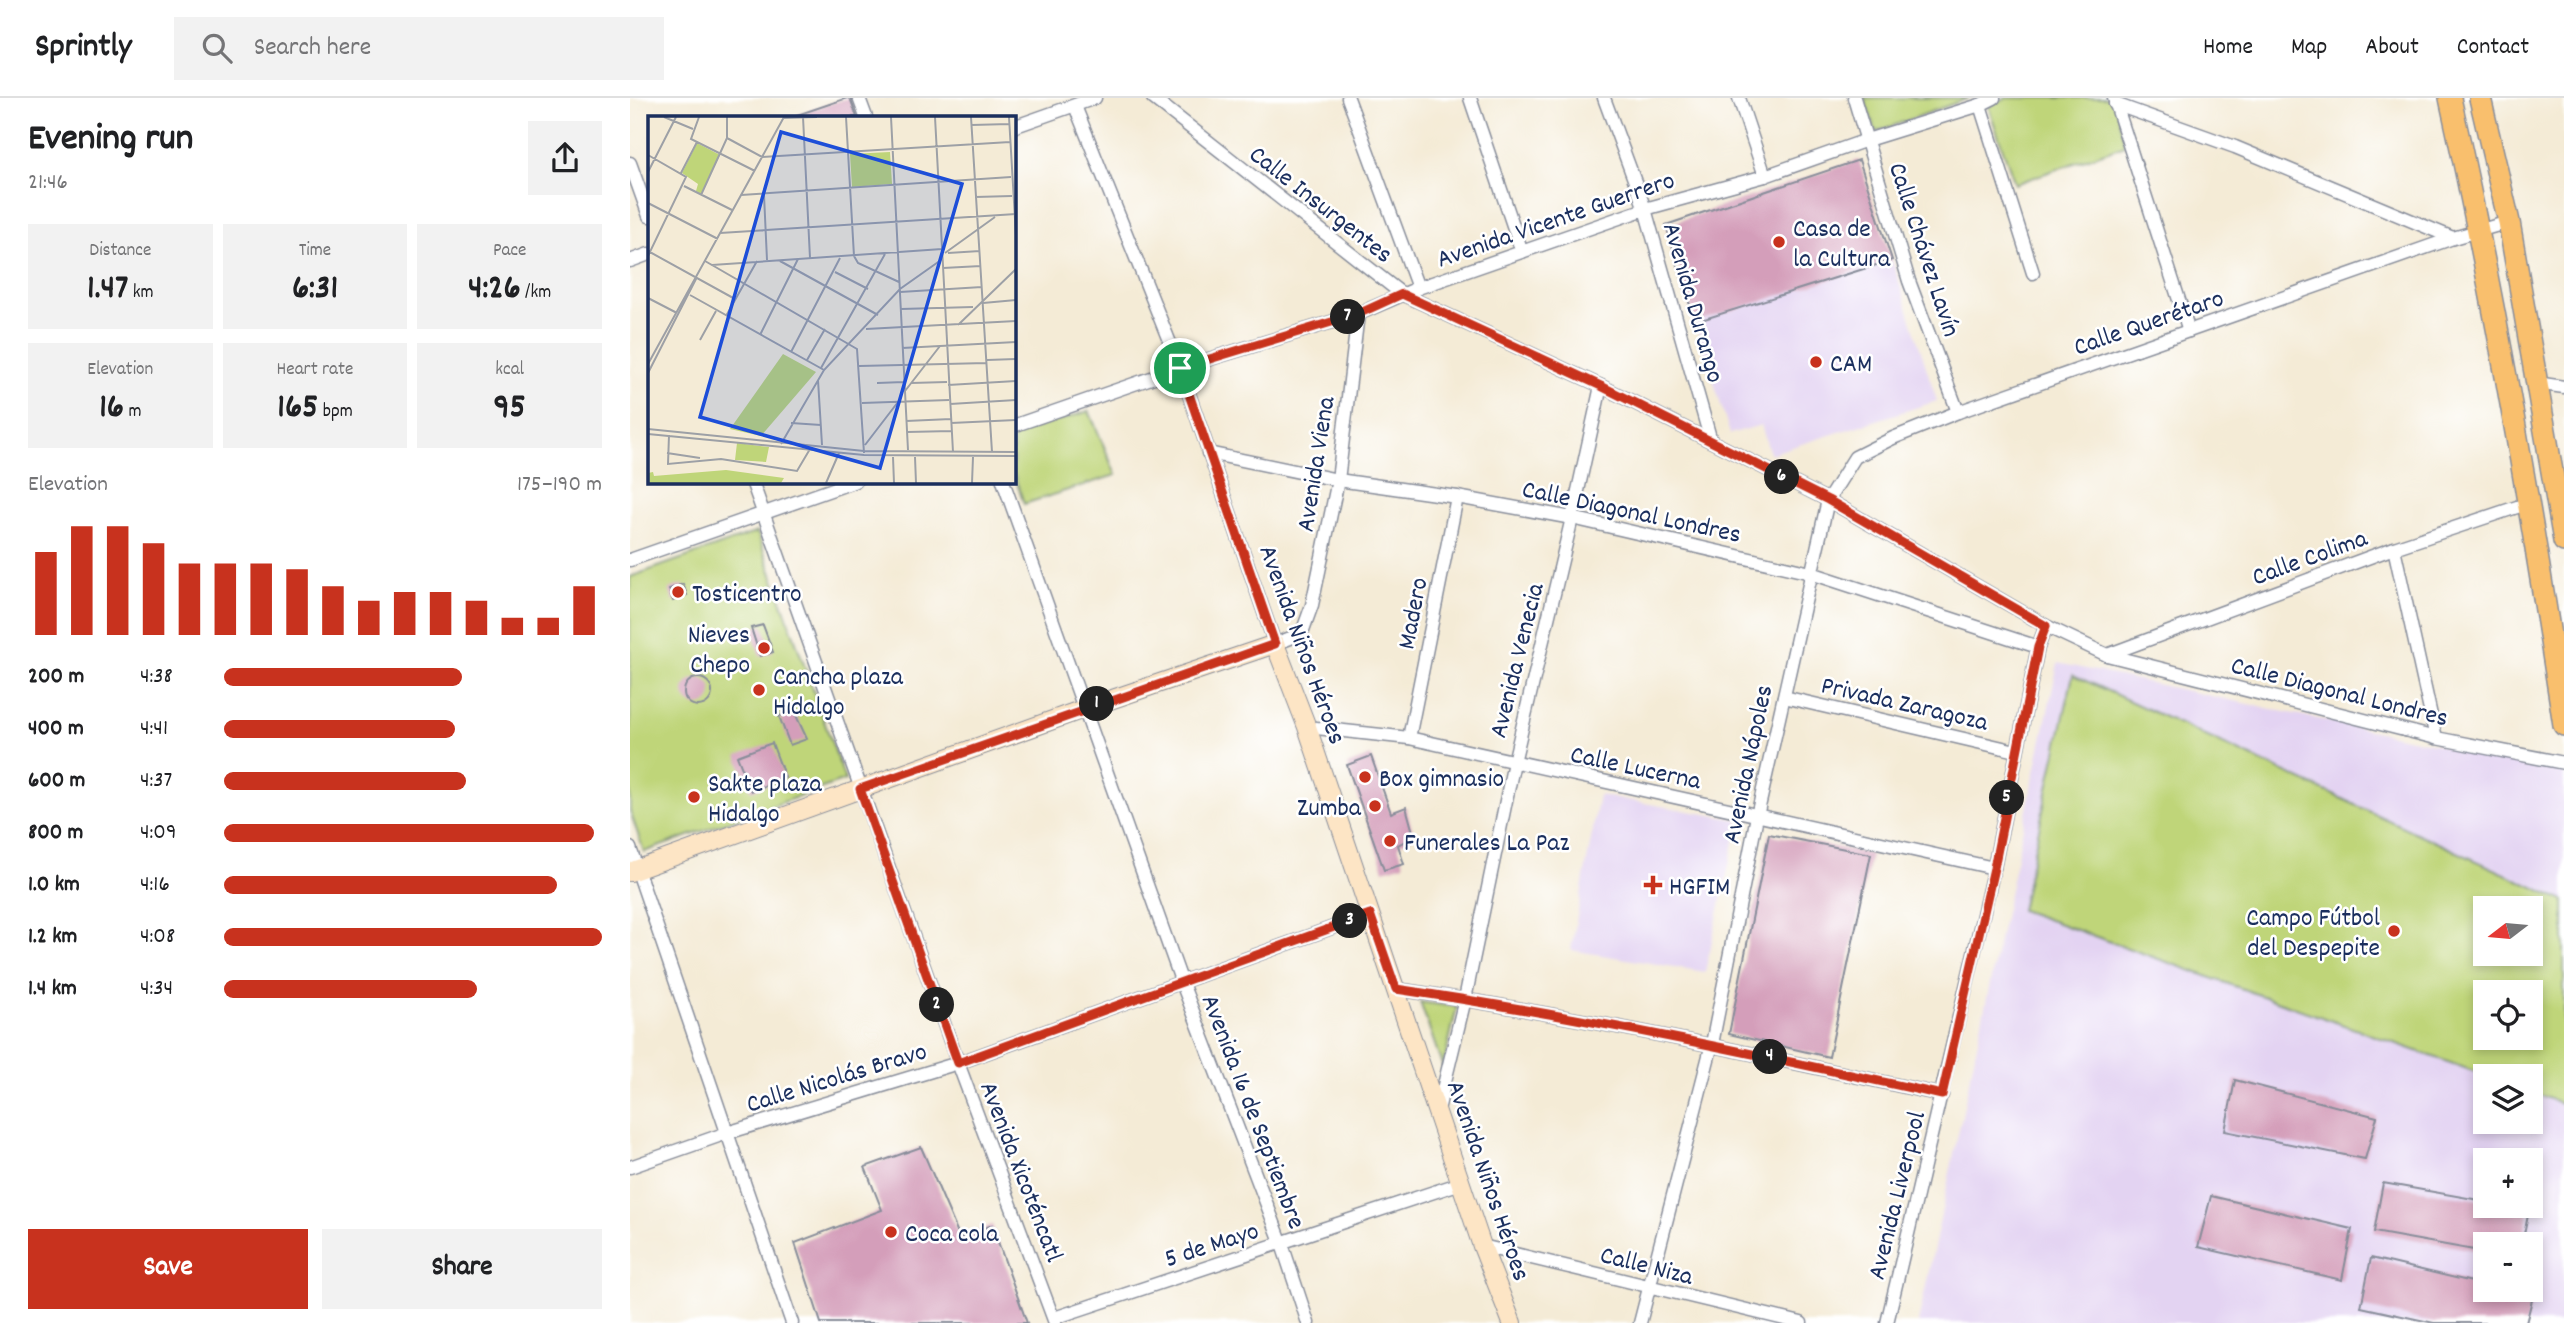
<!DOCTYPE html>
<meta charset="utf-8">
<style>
body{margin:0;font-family:Dekko,sans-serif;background:#f2f2f2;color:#202124;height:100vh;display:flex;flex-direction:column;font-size:26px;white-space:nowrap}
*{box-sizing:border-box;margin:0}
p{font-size:23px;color:#757577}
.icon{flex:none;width:38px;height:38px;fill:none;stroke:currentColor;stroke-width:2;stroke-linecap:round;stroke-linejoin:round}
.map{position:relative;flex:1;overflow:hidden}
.panel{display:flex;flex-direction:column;background:#fff;width:630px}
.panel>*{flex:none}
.needle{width:46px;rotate:254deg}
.buttons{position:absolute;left:1843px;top:798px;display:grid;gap:14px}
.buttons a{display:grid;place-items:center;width:70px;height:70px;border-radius:0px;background:#fff;box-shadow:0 4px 10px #0003;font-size:35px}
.pin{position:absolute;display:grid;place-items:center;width:60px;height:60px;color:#fff;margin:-30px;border:4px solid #fff;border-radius:50%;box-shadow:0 2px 7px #0007}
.km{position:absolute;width:35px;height:35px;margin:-18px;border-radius:50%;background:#222;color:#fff;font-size:19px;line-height:35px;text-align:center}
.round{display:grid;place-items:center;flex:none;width:74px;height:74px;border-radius:0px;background:#f2f2f2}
.head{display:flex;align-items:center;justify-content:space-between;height:119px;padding:0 28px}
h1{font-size:38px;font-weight:700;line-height:52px}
.figures{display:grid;grid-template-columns:repeat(3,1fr);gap:10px;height:119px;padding:7px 28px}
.figures div{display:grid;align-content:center;border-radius:0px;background:#f2f2f2;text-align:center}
.figures b{font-size:35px;font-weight:700}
.figures small{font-size:19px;font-weight:400}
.figures p{font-size:19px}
.chart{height:196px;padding:14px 28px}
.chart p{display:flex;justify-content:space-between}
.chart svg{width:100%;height:126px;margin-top:7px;stroke:#c8321e;stroke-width:6}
.cta{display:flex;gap:14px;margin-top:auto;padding:14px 28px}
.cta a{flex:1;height:80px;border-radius:0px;background:#c8321e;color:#fff;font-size:28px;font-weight:700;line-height:80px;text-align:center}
.cta a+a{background:#f2f2f2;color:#202124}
ul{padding:0 28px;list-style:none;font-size:23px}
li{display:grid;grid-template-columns:112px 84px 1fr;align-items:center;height:52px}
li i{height:18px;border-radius:9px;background:#c8321e}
header{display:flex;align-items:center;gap:42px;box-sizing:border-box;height:98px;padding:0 35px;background:#fff;border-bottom:2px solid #e0e0e0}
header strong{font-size:33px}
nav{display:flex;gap:38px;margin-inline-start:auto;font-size:24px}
.search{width:490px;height:63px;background:#f2f2f2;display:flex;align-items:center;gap:18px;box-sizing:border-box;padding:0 24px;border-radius:0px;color:#757577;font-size:26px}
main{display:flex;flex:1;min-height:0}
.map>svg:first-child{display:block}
.built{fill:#e3d3f2;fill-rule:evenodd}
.green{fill:#bfd579;stroke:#6d826c;stroke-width:2;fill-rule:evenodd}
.building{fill:#d49eba}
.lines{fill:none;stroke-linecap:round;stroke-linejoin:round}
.street-casing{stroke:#888d9a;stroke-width:15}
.secondary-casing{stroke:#888d9a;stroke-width:20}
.primary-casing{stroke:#888d9a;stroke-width:24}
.street{stroke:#fff;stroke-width:12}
.secondary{stroke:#fde5c5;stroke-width:18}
.primary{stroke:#f9bf6d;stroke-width:21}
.route-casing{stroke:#fff;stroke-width:14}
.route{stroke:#c8321e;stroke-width:9}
.poi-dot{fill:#c8321e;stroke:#fff;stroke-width:2.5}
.labels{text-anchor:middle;stroke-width:5;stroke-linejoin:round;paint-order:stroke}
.street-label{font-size:26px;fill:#1b2f5e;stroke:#fff}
.poi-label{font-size:26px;fill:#1b2f5e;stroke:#fff;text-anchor:start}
.inset-road{fill:none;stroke:#9da0a6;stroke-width:2}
.view{fill:#1d4ed8;fill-opacity:0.15;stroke:#1d4ed8;stroke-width:3.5}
.inset-edge{fill:none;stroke:#1b2f5e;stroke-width:3.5}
</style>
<header>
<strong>Sprintly</strong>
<div class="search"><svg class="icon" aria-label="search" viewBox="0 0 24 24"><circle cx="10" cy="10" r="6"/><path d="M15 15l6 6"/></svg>Search here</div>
<nav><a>Home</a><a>Map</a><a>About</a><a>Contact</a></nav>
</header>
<main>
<section class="panel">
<div class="head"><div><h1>Evening run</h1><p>21:46</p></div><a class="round"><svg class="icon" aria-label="share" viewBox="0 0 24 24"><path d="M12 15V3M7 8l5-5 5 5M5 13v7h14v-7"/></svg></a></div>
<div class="figures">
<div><p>Distance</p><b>1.47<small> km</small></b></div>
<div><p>Time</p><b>6:31</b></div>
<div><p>Pace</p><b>4:26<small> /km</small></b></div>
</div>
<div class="figures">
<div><p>Elevation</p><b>16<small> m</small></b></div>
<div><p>Heart rate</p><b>165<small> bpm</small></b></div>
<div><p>kcal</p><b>95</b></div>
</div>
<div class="chart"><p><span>Elevation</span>175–190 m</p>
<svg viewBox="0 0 160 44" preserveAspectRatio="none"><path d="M5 44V15M15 44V6M25 44V6M35 44V12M45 44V19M55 44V19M65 44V19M75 44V21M85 44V27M95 44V32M105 44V29M115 44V29M125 44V32M135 44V38M145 44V38M155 44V27"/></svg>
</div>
<ul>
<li><b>200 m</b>4:38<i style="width:63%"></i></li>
<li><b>400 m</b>4:41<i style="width:61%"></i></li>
<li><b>600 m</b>4:37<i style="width:64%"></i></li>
<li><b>800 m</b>4:09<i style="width:98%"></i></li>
<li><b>1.0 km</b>4:16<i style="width:88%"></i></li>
<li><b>1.2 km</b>4:08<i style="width:100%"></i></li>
<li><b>1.4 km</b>4:34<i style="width:67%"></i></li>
</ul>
<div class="cta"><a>Save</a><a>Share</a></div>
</section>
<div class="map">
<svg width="1934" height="1225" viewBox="0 0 1934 1225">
<rect width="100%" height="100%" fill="#fff"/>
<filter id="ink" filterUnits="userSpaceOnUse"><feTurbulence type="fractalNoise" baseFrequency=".0143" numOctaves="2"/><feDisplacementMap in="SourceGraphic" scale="14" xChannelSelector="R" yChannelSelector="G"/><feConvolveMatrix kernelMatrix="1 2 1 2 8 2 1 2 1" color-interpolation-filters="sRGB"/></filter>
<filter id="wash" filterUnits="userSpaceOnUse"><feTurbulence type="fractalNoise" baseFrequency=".00686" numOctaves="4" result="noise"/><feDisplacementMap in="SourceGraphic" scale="28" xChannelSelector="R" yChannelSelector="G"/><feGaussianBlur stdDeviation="1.57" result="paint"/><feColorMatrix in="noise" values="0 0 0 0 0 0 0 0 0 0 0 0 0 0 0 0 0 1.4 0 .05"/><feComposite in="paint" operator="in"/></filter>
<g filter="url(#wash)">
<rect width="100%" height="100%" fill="#f4ebd6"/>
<g class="built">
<path d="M1262 162 1307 303 1140 356 1131 327 1100 336 1065 224Z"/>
<path d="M1428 565 1934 674V1225H1288ZM1855 810H1900V856H1855ZM1855 894H1900V940H1855ZM1855 978H1900V1024H1855ZM1855 1062H1900V1108H1855ZM1855 1146H1900V1192H1855Z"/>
<path d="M969 697 1109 722 1075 874 941 852Z"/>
</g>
<g class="green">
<path d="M1234 0H1339L1246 34Z"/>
<path d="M1375 0H1483L1495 47 1385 86 1358 8Z"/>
<path d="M459 313 486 377 394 406 383 373V337Z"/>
<path d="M127 434 215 682 14 754 0 713V479Z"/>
<path d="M1443 577 1934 803V1006L1901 994 1900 978H1857L1391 812ZM1855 810H1900V856H1855ZM1900 894V940H1855V894Z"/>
<path d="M790 904 827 909 813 970Z"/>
</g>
<g id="blocks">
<g class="building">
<path d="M217 0H220L227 19H168L167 17Z"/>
<path d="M1229 62 1262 162 1065 224 1036 127Z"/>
<path d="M53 486 57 497 43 503 39 491Z"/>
<path d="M133 527 143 554 130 558 121 530Z"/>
<circle cx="68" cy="594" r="14"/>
<path d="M164 613 177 641 160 647 149 618Z"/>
<path d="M142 645 155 680 121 693 107 658Z"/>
<path d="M741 658 761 715 776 709 784 738 768 747 774 766 754 772 717 667Z"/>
<path d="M1139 736 1241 756 1199 959 1099 936Z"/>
<path d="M1605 982 1747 1019 1735 1061 1595 1033Z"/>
<path d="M291 1049 330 1140 362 1127 397 1225H191L165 1145 252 1112 235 1069Z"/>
<path d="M1753 1085 1855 1103V1108H1878L1899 1111 1892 1146H1855V1154L1744 1134Z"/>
<path d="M1581 1098 1722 1131 1712 1182 1568 1149Z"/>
<path d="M1741 1160 1855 1187V1192H1875L1903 1198 1896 1225H1804L1731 1209Z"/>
</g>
</g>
</g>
<g filter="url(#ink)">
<use href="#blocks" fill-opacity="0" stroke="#888d9a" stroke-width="2"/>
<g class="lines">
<defs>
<g id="street">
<path d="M229 0 236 19"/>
<path d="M523 0 772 196 971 288 1198 402 1416 528 1477 557 1806 640 1934 665"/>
<path d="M718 0 788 190"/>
<path d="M840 0 892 154"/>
<path d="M974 0 1015 111 1081 343"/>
<path d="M1109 0 1135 78"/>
<path d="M1224 0 1279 183 1328 314"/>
<path d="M1484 0 1559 233"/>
<path d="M1485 6 1605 49 1823 140"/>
<path d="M1350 7 1403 175"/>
<path d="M445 8 550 270 645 546 663 539 673 532 682 507 708 382 728 216"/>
<path d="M383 29 465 0"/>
<path d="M0 65 19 118"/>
<path d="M0 163 19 156"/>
<path d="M1906 285 1934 289"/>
<path d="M383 328 550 270 728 216 788 190 1015 111 1135 78 1237 42 1350 7 1364 0"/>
<path d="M578 355 708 382 827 399 942 420 1181 475 1408 549"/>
<path d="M122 383 328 965 425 1225"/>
<path d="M373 383 552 885 652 1146 678 1225"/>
<path d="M1764 450 1806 640"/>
<path d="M0 462 226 383"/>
<path d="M1477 557 1764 450 1899 405"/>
<path d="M1154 599 1386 653"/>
<path d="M677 629 779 640 1364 770"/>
<path d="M779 640 827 399"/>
<path d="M0 750 162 1225"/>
<path d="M766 891C950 918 1131 957 1312 997"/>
<path d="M808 1012 835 901 884 664 942 420 971 288"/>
<path d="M0 1069 97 1035 328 965 740 816"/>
<path d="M852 1148 1171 1225"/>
<path d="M424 1220 831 1085"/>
<path d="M1010 1225 1082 946 1127 718 1198 402 1225 359 1263 340 1328 314 1823 140 1879 124"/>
<path d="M1257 1225 1364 770 1408 549 1416 528"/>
</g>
<path id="secondary" d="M0 774 456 610 645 546 677 629 852 1148 882 1225"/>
<g id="primary">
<path d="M1820 0C1866 207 1902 417 1934 627"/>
<path d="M1850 0 1879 124 1934 443"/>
</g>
</defs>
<use href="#street" class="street-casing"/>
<use href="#secondary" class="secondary-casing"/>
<use href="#primary" class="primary-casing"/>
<use href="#street" class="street"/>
<use href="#secondary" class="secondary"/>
<use href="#primary" class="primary"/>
</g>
</g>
<g class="lines" filter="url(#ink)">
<defs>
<path id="route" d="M772 196 971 288 1198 402 1416 528 1408 549 1364 770 1312 997C1131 957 950 918 766 891L740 816 328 965 230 691 645 546 550 270 728 216Z"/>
</defs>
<use href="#route" class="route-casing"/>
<use href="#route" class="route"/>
</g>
<g class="poi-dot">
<circle cx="1149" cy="144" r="7"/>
<circle cx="1186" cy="264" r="7"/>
<circle cx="48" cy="494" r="7"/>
<circle cx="134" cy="550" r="7"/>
<circle cx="129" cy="592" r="7"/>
<circle cx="735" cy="679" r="7"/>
<circle cx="64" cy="699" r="7"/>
<circle cx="745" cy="708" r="7"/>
<circle cx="760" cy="743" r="7"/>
<path d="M1019.5 776.5h7v7h7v7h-7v7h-7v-7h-7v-7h7z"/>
<circle cx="1764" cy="833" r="7"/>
<circle cx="261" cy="1134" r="7"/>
</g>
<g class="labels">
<g class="street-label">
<text transform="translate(692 105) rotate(38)" y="9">Calle Insurgentes</text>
<text transform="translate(925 120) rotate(-19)" y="9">Avenida Vicente Guerrero</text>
<text transform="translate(1296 151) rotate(72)" y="9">Calle Chávez Lavín</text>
<text transform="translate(1065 204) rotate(74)" y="9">Avenida Durango</text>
<text transform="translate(1518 223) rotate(-19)" y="9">Calle Querétaro</text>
<text transform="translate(684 366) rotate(-81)" y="9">Avenida Viena</text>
<text transform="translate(1002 412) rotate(12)" y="9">Calle Diagonal Londres</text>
<text transform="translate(1679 458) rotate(-20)" y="9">Calle Colima</text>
<text transform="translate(781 515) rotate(-79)" y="9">Madero</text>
<text transform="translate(674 546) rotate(70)" y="9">Avenida Niños Héroes</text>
<text transform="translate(885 562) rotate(-76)" y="9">Avenida Venecia</text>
<text transform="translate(1710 592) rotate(14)" y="9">Calle Diagonal Londres</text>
<text transform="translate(1275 604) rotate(13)" y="9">Privada Zaragoza</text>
<text transform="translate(1116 666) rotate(-78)" y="9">Avenida Nápoles</text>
<text transform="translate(1006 668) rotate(12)" y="9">Calle Lucerna</text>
<text transform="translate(206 978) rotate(-17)" y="9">Calle Nicolás Bravo</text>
<text transform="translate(625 1013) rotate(69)" y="9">Avenida 16 de Septiembre</text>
<text transform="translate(393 1073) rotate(69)" y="9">Avenida Xicoténcatl</text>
<text transform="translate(860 1082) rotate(71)" y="9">Avenida Niños Héroes</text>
<text transform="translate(1265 1097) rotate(-76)" y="9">Avenida Liverpool</text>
<text transform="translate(581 1145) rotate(-18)" y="9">5 de Mayo</text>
<text transform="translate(1017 1166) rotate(14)" y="9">Calle Niza</text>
</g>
<g class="poi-label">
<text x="1163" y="138">Casa de<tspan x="1163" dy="30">la Cultura</tspan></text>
<text x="1200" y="273">CAM</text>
<text x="62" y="503">Tosticentro</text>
<text x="120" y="544" text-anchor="end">Nieves<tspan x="120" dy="30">Chepo</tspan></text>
<text x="143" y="586">Cancha plaza<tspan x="143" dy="30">Hidalgo</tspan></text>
<text x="749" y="688">Box gimnasio</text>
<text x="78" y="693">Sakte plaza<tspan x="78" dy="30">Hidalgo</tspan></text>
<text x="731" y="717" text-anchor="end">Zumba</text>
<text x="774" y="752">Funerales La Paz</text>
<text x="1039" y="796">HGFIM</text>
<text x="1750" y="827" text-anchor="end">Campo Fútbol<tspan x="1750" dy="30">del Despepite</tspan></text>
<text x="275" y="1143">Coca cola</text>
</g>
</g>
<g transform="translate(18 18)">
<rect width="368" height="368" fill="#f4ebd6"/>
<path d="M49 27 72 39 53 78 48 75 50 68 34 57ZM242 36 244 68 204 71 202 38ZM135 238 168 256 113 320 82 313ZM89 327 121 331 118 346 87 344ZM78 354 136 362 133 367H0V357L5 356 6 360Z" fill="#bfd579"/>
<path class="inset-road" d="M16 1 45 13M51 1 43 23 107 55M155 1 162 142M198 1 206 140M243 1 260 334M287 1 305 336M323 1 344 336M361 1 368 120M136 2 169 1M323 9 362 8M79 22 114 41 362 26M0 39 38 61 0 140M0 56 28 1M33 57 49 26M36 70 84 94M53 79 79 22V1M93 79 363 61M116 79 119 144M327 81 364 80M0 87 70 123M72 117 368 98M0 135 87 183M297 137 347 101M300 137 332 135M206 140 210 147 251 166M57 145 64 149 294 133M132 145 230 199M64 149 209 233 216 337M295 152 333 150M187 156 220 173M252 176 334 171M42 179 176 254M0 182 29 197M335 187 368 184M253 193 325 191M78 200 109 145M310 209 368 153M218 213 368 205M112 219 150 143M52 224 68 195M254 232 368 226M143 236 192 142M159 244 177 213M339 244 368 243M0 248 136 1M211 250 339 247M173 252 237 138M0 257 49 161M170 264 174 329M229 267 256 266M263 267 299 266M300 269 368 265M257 275 292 230M214 287 301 284M302 288 368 284M258 305 303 303M143 307 173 309M303 307 368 304M0 313 216 335 368 336M259 316 304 315M0 318 216 339 368 340M21 319 20 348 73 343 149 355 162 333M133 328 176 254 252 173 293 144M217 329 250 286M19 337 52 342M245 341 246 367M267 341 268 367M178 367 191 337M324 367 325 341"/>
<path class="view" d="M133 16 314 68 232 352 52 301Z"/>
<rect width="368" height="368" class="inset-edge"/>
</g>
</svg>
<div class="buttons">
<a><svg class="needle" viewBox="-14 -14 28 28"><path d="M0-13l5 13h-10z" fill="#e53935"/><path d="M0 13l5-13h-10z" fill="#757577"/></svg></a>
<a><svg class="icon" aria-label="locate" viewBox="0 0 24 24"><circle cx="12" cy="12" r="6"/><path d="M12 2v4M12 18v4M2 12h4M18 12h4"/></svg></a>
<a><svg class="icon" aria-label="layers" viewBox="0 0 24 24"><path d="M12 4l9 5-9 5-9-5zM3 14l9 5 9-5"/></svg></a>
<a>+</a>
<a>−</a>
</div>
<div class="pin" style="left:550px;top:270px;background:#1e9e55"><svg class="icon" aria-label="arrive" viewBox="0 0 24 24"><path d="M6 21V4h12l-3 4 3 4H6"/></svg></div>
<b class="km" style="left:467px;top:606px">1</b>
<b class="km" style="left:307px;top:907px">2</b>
<b class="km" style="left:720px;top:823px">3</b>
<b class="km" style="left:1140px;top:959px">4</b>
<b class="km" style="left:1377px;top:700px">5</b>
<b class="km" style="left:1152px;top:379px">6</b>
<b class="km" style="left:718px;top:219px">7</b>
</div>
</main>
